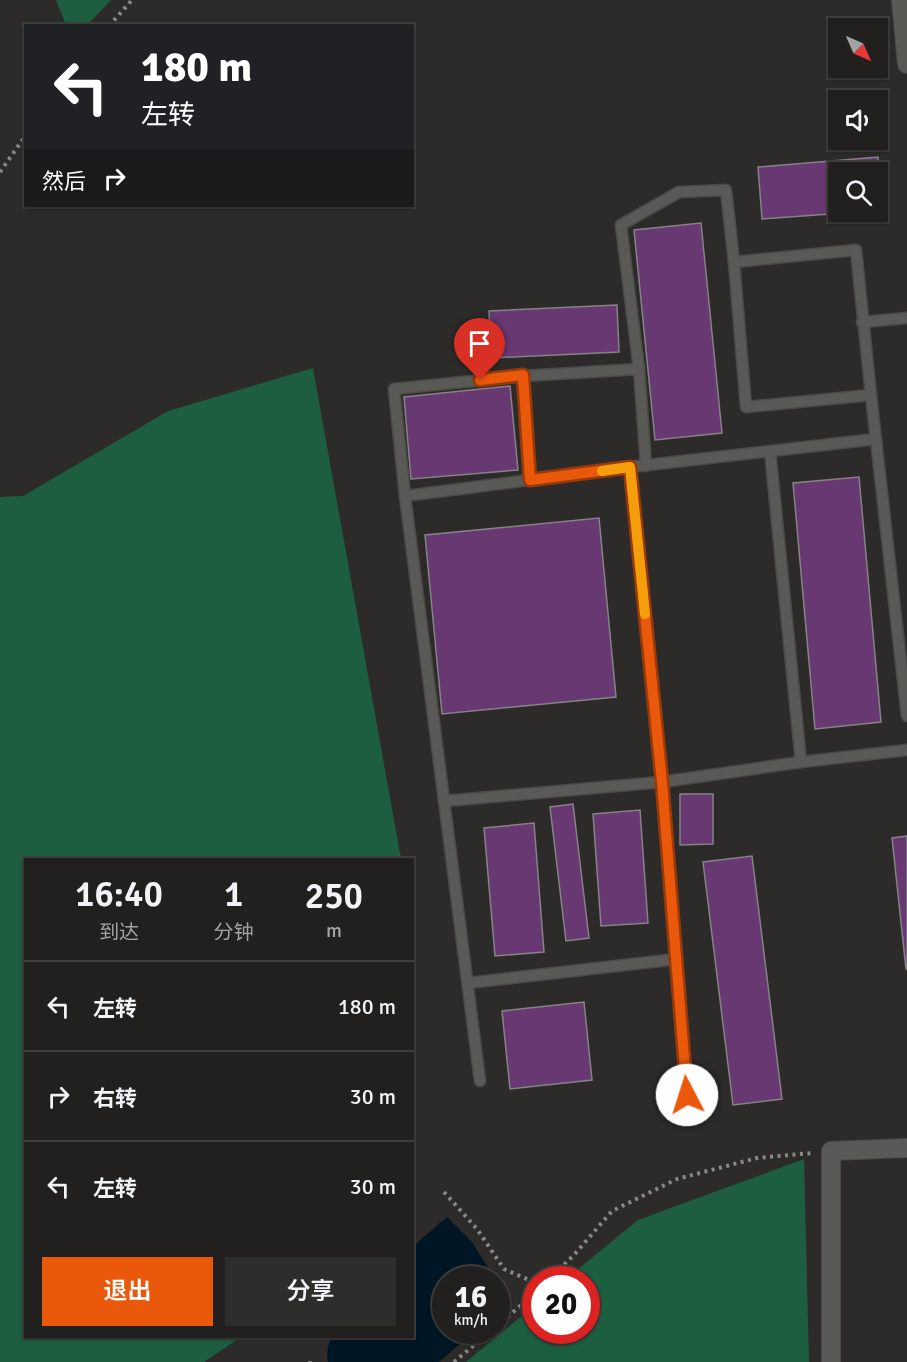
<!DOCTYPE html>
<html lang="zh">
<head>
<meta charset="utf-8">
<style>
  :root { --surface:#21201f; --page:#2d2d2c; --text:#f1f3f6; --muted:#a2a3a4; --line:#3e3e3d; --accent:#ea580c }
  body { margin:0; font-family:Signika,"Noto Sans SC",sans-serif; background:var(--page); color:var(--text); height:100vh; display:flex; flex-direction:column; font-size:22px; white-space:nowrap }
  * { box-sizing:border-box; margin:0 }
  p { font-size:20px; color:var(--muted) }
  .icon { flex:none; width:33px; height:33px; fill:none; stroke:currentColor; stroke-width:2; stroke-linecap:round; stroke-linejoin:round }
  .map { position:relative; flex:1; overflow:hidden }
  .drawer { position:absolute; left:24px; top:858px; width:390px; height:480px; display:flex; flex-direction:column; background:var(--surface); border-radius:0px; box-shadow:0 2px 4px #0004,0 0 0 2px var(--line) }
  .drawer>* { flex:none }
  .top-card { position:absolute; left:24px; top:24px; width:390px; height:183px; border-radius:0px; box-shadow:0 2px 4px #0004,0 0 0 2px var(--line); background:#202124; color:#fff; overflow:hidden }
  .needle { width:39px; rotate:135deg }
  .controls { position:absolute; left:828px; top:18px; display:grid; gap:12px }
  .controls a { display:grid; place-items:center; width:60px; height:60px; border-radius:0px; background:var(--surface); box-shadow:0 2px 4px #0004,0 0 0 2px var(--line); font-size:30px }
  .speed { position:absolute; left:432px; top:1266px; display:flex; gap:12px; font-size:30px; font-weight:700; text-align:center }
  .speed>* { display:grid; place-content:center; width:78px; height:78px; border-radius:50%; background:var(--surface); box-shadow:0 2px 4px #0004,0 0 0 2px var(--line); line-height:1 }
  .speed small { font-size:15px; font-weight:400 }
  .speed .limit { border:9px solid #d22; background:#fff; color:#111 }
  .pin { position:absolute; display:grid; place-items:center; width:51px; height:51px; color:#fff; margin:-62px -26px; border-radius:50% 50% 50% 0; rotate:-45deg; box-shadow:0 0 6px #0007 }
  .pin .icon { rotate:45deg }
  .me { position:absolute; width:66px; margin:-33px; rotate:355deg; stroke-linejoin:round; filter:drop-shadow(0 0 4px #0008) }
  .turn { display:flex; align-items:center; gap:21px; height:126px; padding:0 18px; font-size:27px }
  .turn .icon { width:78px; height:78px; stroke-width:2.5 }
  .turn b { display:block; font-size:42px; line-height:51px }
  .then { display:flex; align-items:center; height:57px; padding:0 18px; background:#0003; gap:12px; font-size:22px }
  .eta { display:flex; justify-content:space-evenly; align-items:center; height:102px; text-align:center }
  .eta b { font-size:36px; font-weight:600; line-height:42px }
  .primary-button { display:flex; gap:12px; margin-top:auto; padding:12px 18px }
  .primary-button a { flex:1; height:69px; border-radius:0px; background:var(--accent); color:#fff; font-size:24px; font-weight:600; line-height:69px; text-align:center }
  .primary-button a+a { background:var(--page); color:var(--text) }
  ul { padding:0; list-style:none }
  li { display:flex; align-items:center; gap:18px; height:90px; padding:0 18px; border-top:2px solid var(--line) }
  li div { flex:1 }
  li b { display:block; font-size:22px }
  li em { font-style:normal }
  .map>svg:first-child { display:block }
</style>
</head>
<body>
<div class="map">
<svg width="907" height="1362" viewBox="0 0 907 1362">
  <rect width="100%" height="100%" fill="#2c2b29"/>
  <!-- green -->
  <g fill="#1d5e40">
    <path d="M56,0H111L86,26L66,25Z"/>
    <path d="M313,368L401,859L26,860V1336L241,1337L204,1362H0V497L23,496L168,411Z"/>
    <path d="M804,1159L809,1362H466L535,1305L536,1330H586V1280L566,1279L638,1220Z"/>
  </g>
  <!-- water -->
  <path fill="#001625" d="M447,1217L472,1242L495,1279L446,1280V1330L472,1331L467,1338L439,1362H328C326,1355 328,1342 333,1337L412,1336L413,1249L419,1241Z"/>
  <!-- building -->
  <g fill="#683872" stroke="#858386" stroke-width="1.5">
    <path d="M878,157L882,209L878,210V172H838V212H857L762,219L758,167Z"/>
    <path d="M701,223L722,433L655,440L634,230Z"/>
    <path d="M617,305L619,352L491,358L489,311Z"/>
    <path d="M510,386L518,470L411,479L404,397Z"/>
    <path d="M859,477L881,722L815,729L793,483Z"/>
    <path d="M599,518L616,697L442,714L425,535Z"/>
    <path d="M680,794H713V844L680,845Z"/>
    <path d="M573,804L589,938L566,941L550,807Z"/>
    <path d="M640,810L648,923L601,926L593,814Z"/>
    <path d="M534,823L544,952L495,956L484,828Z"/>
    <path d="M907,836V968L906,969L892,838Z"/>
    <path d="M752,856L782,1099L733,1105L703,862Z"/>
    <path d="M584,1002L592,1080L510,1089L502,1011Z"/>
  </g>
  <g fill="none" stroke-linecap="round" stroke-linejoin="round">
    <defs>
      <g id="lane">
        <path d="M856,250L871,395L746,407L734,262Z"/>
        <path d="M862,322L907,318"/>
        <path d="M639,369L621,225L679,192L726,190L734,262"/>
        <path d="M871,395L907,716"/>
        <path d="M876,439L630,467L662,782L801,762L907,750"/>
        <path d="M770,451L801,762"/>
        <path d="M530,480L523,376L639,369L646,466"/>
        <path d="M405,496L394,389L523,376"/>
        <path d="M445,801L662,782L687,1095"/>
        <path d="M468,983L677,959"/>
        <path d="M480,1081L405,496L630,467"/>
      </g>
      <g id="street">
        <path d="M901,0L907,64"/>
        <path d="M831,1362V1151L907,1148"/>
      </g>
    </defs>
    <!-- lane casing -->
    <use href="#lane" stroke="#4a4947" stroke-width="13"/>
    <!-- street casing -->
    <use href="#street" stroke="#4a4947" stroke-width="20"/>
    <!-- path -->
    <g stroke="#898886" stroke-width="4" stroke-dasharray="3 4.5" stroke-linecap="butt">
      <path d="M109,26L132,0"/>
      <path d="M0,172L26,135"/>
      <path d="M444,1192L477,1229L504,1269L536,1283"/>
      <path d="M548,1280L574,1255L612,1211L677,1179L757,1158L812,1153"/>
      <path d="M496,1327L536,1292"/>
      <path d="M310,1361V1362"/>
      <path d="M454,1362L492,1330"/>
    </g>
    <!-- lane -->
    <use href="#lane" stroke="#595956" stroke-width="10"/>
    <!-- street -->
    <use href="#street" stroke="#595956" stroke-width="18"/>
  </g>
  <g fill="none" stroke-linecap="round" stroke-linejoin="round">
    <defs>
      <path id="route" d="M480,380L523,375L530,480L630,467L662,782L687,1095"/>
    </defs>
    <!-- route casing -->
    <use href="#route" stroke="#983908" stroke-width="15"/>
    <!-- route -->
    <use href="#route" stroke="#ea580c" stroke-width="10"/>
    <!-- slow -->
    <path stroke="#f59e0b" stroke-width="10" d="M602,471L630,467L645,614"/>
  </g>
</svg>
<div class="controls">
<a><svg class="needle" viewBox="-14 -14 28 28"><path d="M0-13l5 13h-10z" fill="#e53935"/><path d="M0 13l5-13h-10z" fill="#a2a3a4"/></svg></a>
<a><svg class="icon" aria-label="sound" viewBox="0 0 24 24"><path d="M4 9h4l5-4v14l-5-4H4zM17 9q2 3 0 6"/></svg></a>
<a><svg class="icon" aria-label="search" viewBox="0 0 24 24"><circle cx="10" cy="10" r="6"/><path d="M15 15l6 6"/></svg></a>
</div>
<div class="speed"><div>16<small>km/h</small></div><div class="limit">20</div></div>
<div class="pin" style="left:480px;top:380px;background:#d93025"><svg class="icon" aria-label="arrive" viewBox="0 0 24 24"><path d="M6 21V4h12l-3 4 3 4H6"/></svg></div>
<svg class="me" style="left:687px;top:1095px" viewBox="-20 -20 40 40"><circle r="19" fill="#fff"/><path d="M0-13L10 11 0 6-10 11z" fill="#ea580c"/></svg>
<div class="top-card">
<div class="turn"><svg class="icon" aria-label="left" viewBox="0 0 24 24"><path d="M17 20v-9H6M10 6l-5 5 5 5"/></svg><div><b>180 m</b>左转</div></div>
<div class="then">然后<svg class="icon" aria-label="right" viewBox="0 0 24 24"><path d="M7 20v-9h11M14 6l5 5-5 5"/></svg></div>
</div>
<section class="drawer">
<div class="eta">
<div><b>16:40</b><p>到达</p></div>
<div><b>1</b><p>分钟</p></div>
<div><b>250</b><p>m</p></div>
</div>
<ul>
<li><svg class="icon" aria-label="left" viewBox="0 0 24 24"><path d="M17 20v-9H6M10 6l-5 5 5 5"/></svg><div><b>左转</b></div><em>180 m</em></li>
<li><svg class="icon" aria-label="right" viewBox="0 0 24 24"><path d="M7 20v-9h11M14 6l5 5-5 5"/></svg><div><b>右转</b></div><em>30 m</em></li>
<li><svg class="icon" aria-label="left" viewBox="0 0 24 24"><path d="M17 20v-9H6M10 6l-5 5 5 5"/></svg><div><b>左转</b></div><em>30 m</em></li>
</ul>
<div class="primary-button"><a>退出</a><a>分享</a></div>
</section>
</div>
</body>
</html>
